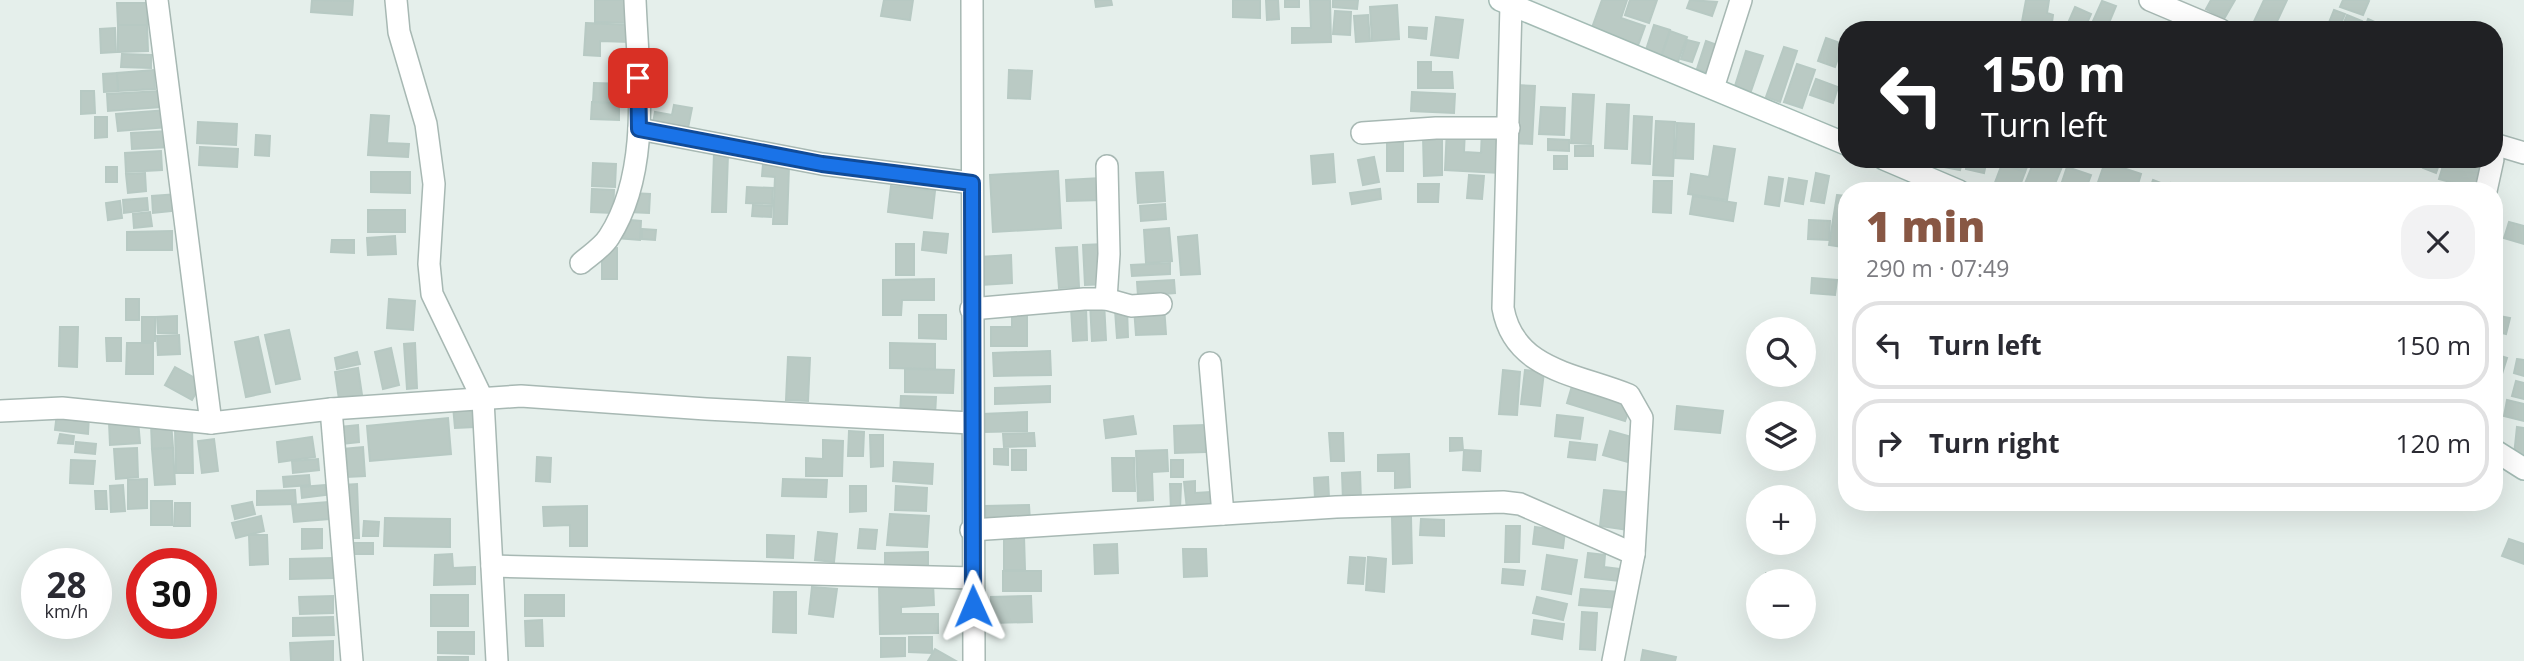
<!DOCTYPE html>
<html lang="en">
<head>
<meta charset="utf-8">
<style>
  :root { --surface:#fff; --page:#f2f2f3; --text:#2b2b33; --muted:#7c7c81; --line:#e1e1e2; --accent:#885744 }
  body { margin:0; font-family:"Open Sans",sans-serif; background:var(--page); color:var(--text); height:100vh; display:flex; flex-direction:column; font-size:26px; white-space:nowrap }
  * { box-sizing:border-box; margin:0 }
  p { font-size:23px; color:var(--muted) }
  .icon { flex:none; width:38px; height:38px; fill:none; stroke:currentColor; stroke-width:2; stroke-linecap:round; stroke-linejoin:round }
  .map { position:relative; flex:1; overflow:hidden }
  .sheet { position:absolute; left:1838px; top:182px; width:665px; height:329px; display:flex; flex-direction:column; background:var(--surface); border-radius:28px; box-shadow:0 7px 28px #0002 }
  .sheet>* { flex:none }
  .top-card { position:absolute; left:1838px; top:21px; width:665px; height:147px; border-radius:28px; box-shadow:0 7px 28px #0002; background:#202124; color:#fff; overflow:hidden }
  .tools { position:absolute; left:1746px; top:317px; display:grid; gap:14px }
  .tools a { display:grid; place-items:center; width:70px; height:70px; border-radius:50%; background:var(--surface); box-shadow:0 7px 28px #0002; font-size:35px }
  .speed { position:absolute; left:21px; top:548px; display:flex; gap:14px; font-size:35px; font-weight:700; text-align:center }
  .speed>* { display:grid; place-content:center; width:91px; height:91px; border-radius:50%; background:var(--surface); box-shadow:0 7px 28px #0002; line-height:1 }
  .speed small { font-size:18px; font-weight:400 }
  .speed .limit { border:10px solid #d22; background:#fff; color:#111 }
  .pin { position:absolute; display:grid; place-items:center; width:60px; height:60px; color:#fff; margin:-30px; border-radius:14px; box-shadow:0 4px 10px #0006 }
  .me { position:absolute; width:77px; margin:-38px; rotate:359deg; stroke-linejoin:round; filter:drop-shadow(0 0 5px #0008) }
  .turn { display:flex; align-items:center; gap:24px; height:147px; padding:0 28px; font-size:32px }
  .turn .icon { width:91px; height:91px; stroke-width:2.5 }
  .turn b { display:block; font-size:49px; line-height:60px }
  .round { display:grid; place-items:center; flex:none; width:74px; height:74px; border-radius:28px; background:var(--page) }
  .headline { display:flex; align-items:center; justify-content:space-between; height:119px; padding:0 28px }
  h1 { font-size:42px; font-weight:800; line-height:52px; color:var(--accent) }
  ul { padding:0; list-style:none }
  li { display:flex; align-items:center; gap:21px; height:88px; margin:0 14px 10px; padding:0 14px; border:4px solid var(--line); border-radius:28px }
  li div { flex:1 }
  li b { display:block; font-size:26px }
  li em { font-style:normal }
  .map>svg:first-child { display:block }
</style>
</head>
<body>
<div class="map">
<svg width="2524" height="661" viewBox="0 0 2524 661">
  <rect width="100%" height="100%" fill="#e5efeb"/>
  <!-- building -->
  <g fill="#bacac4" stroke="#b7c9c3" stroke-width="2">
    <path d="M312,0L353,1L352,15L311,12Z"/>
    <path d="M595,0H632L631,23L595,22Z"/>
    <path d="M884,0H913L910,20L881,16Z"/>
    <path d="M1095,0H1111L1112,5L1096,7Z"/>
    <path d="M1233,0H1260V18L1233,17Z"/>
    <path d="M1266,0H1278L1279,19L1267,20Z"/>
    <rect x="1285" y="0" width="14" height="7"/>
    <path d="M1310,0H1330L1331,42L1292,43V28H1311Z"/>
    <path d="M1333,0H1358L1357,9L1333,7Z"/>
    <path d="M1602,0H1627L1621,18L1645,26L1636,51L1589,36Z"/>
    <path d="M1630,0H1657L1649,23L1625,15Z"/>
    <path d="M1690,0L1717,2L1712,16L1687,8Z"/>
    <path d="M2026,0H2049L2047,13L2053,15L2051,30L2021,27Z"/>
    <path d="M2211,0H2235L2224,19L2206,9Z"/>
    <path d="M2264,0H2287L2273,30H2250Z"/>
    <path d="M2343,0H2367L2369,1L2363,15L2340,7Z"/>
    <path d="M2102,1L2116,6L2106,30H2089Z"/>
    <path d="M117,3H147V25H118Z"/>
    <path d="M1397,5L1399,39L1372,41L1370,7Z"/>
    <path d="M2075,7L2091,14L2084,30H2065Z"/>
    <path d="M2334,10L2345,14L2338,30H2326Z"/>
    <path d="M1335,11L1351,12L1350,35L1333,34Z"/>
    <path d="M1368,15L1370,41L1356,42L1354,16Z"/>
    <path d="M2347,15L2362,21L2359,30H2341Z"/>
    <path d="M1436,17L1463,20L1458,58L1431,55Z"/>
    <path d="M2368,19L2377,23L2374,30H2364Z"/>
    <path d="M586,23L631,25L630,42L600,41V56L584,55Z"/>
    <path d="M118,25H147L148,51L118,52Z"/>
    <path d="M1654,25L1670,30L1660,61L1644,56Z"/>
    <path d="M1409,27L1427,28L1426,39L1409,37Z"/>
    <path d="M115,28L116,52L101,53L100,29Z"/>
    <path d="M1670,31L1687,37L1676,67L1660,61Z"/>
    <path d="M1826,38L1843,44L1835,67L1818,61Z"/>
    <path d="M1687,40L1699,43L1692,62L1681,59Z"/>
    <path d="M1706,41L1720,46L1711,74L1697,69Z"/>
    <path d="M1784,47L1797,51L1780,102L1766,97Z"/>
    <path d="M1746,51L1763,56L1750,94L1734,89Z"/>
    <path d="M122,54L151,55V68L121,67Z"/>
    <path d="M1418,62H1431V72H1452L1453,88H1418Z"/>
    <path d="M1797,64L1815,70L1802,108L1784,102Z"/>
    <path d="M154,70L155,89L118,91L117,73Z"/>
    <path d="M1009,70L1032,71L1030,99L1008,98Z"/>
    <path d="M117,73L118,91L104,92L103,74Z"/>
    <path d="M1816,79L1838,87L1833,103L1810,95Z"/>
    <path d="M594,83L625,84L624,104L593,102Z"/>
    <path d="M1516,85L1535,86L1532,144L1514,143Z"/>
    <path d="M81,91H94L95,113L81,114Z"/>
    <path d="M160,91L161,107L108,111L107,94Z"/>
    <path d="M1412,92L1455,94L1454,113L1411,111Z"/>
    <path d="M1573,94L1594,95L1591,144L1571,143Z"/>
    <path d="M592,102L619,104V120L591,119Z"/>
    <path d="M1607,104L1629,105L1627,149L1605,148Z"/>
    <path d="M674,105L692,108L687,133L652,128L655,112L672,115Z"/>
    <path d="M1541,107L1565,108L1564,135L1539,134Z"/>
    <path d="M167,110L168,127L118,131L116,114Z"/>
    <path d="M371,115L389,116L387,143L409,144L408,157L368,155Z"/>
    <path d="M1634,116L1652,117L1650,164L1632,163Z"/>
    <path d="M95,117H107V137L95,138Z"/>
    <path d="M1656,121L1675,122L1673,176L1653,175Z"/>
    <path d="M198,122L237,124L236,145L197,143Z"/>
    <path d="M1677,123L1694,124L1693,159L1675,158Z"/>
    <path d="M1447,128L1465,129L1464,152L1481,153L1482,130L1502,131L1500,173L1445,170Z"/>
    <path d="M169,131L170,147L132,149L131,133Z"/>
    <path d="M256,135L270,136L269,156L255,155Z"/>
    <path d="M1423,136H1442V175L1424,176Z"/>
    <path d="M1548,139L1569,140V151L1548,150Z"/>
    <rect x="1387" y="142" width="16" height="29"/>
    <rect x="1575" y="146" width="18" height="10"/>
    <path d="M1714,146L1735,149L1727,200L1688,194L1691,174L1709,177Z"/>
    <path d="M200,147L238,149L237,167L199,165Z"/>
    <path d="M161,151L162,170L126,172L125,153Z"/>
    <path d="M714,153L728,154L726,212H712Z"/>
    <path d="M1333,154L1335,182L1313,184L1311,156Z"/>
    <rect x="1554" y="156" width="13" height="13"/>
    <path d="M1374,157L1379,182L1363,185L1358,160Z"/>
    <path d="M1946,159H1963L1960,170L1944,167Z"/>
    <path d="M1968,159H1987L1984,173L1966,169Z"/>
    <path d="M2004,159H2030L2025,172L2002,164Z"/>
    <path d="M2035,159L2061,169L2052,191H2022Z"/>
    <path d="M2037,159H2065L2061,169Z"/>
    <path d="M2405,159H2424L2421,165Z"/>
    <path d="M2426,159H2441L2436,173L2423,168Z"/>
    <path d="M2445,159H2485L2477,189L2439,179Z"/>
    <path d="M2105,162L2141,174L2136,191L2096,188Z"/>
    <path d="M593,163L616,164L615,187L592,186Z"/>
    <path d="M763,164L789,166L787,224H773L775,177L762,176Z"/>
    <path d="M2002,164L2025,172L2018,191L1993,188Z"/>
    <rect x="106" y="167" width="11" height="15"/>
    <path d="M2067,167L2091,175L2085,191L2061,185Z"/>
    <path d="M1058,171L1061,228L993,232L990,175Z"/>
    <path d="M371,172H410V193L371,192Z"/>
    <path d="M1163,172L1165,201L1138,203L1136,173Z"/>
    <path d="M145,173L146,191L128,193L126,174Z"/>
    <path d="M1816,173L1829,176L1824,203L1811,201Z"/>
    <path d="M1469,175L1484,176L1482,199L1467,198Z"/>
    <path d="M1769,177L1783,179L1779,206L1765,204Z"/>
    <path d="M1101,178L1102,200L1067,201L1066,180Z"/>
    <path d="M1789,178L1807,181L1803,204L1785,201Z"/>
    <path d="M2153,180L2166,185L2164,191H2149Z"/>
    <path d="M1654,181H1672L1671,213L1653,212Z"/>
    <path d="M2171,183L2191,191H2168Z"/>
    <path d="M1418,184H1439L1438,202H1418Z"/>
    <path d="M2061,185L2077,191H2059Z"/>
    <path d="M891,186L935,191L932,218L888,212Z"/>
    <path d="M747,187L773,188L772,204L746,203Z"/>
    <path d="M592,189L614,190L613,213L591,212Z"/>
    <path d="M1380,189L1381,199L1352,204L1350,193Z"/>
    <path d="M631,193L650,194L649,213L629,212Z"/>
    <path d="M178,194L180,210L153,213L152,196Z"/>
    <path d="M1837,195L1846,196L1843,247L1829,245Z"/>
    <path d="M1693,196L1736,203L1733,221L1690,214Z"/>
    <path d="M147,198L148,210L124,213L123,200Z"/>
    <path d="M120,201L122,218L108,220L106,203Z"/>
    <path d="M1165,204L1166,219L1141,221L1140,206Z"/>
    <path d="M753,205L772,206L771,217L752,216Z"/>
    <rect x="368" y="210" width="37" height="22"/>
    <path d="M150,212L152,226L134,228L133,214Z"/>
    <path d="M617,219L641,221L640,240L616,238Z"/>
    <path d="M1809,220L1830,221L1829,240L1808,239Z"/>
    <path d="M2509,222L2524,226V244L2504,238Z"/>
    <path d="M1169,228L1172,261L1146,263L1144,230Z"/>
    <path d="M642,229L656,230L655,240L642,239Z"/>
    <path d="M172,231V250H127V232Z"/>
    <path d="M924,232L948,234L946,253L922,250Z"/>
    <path d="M1197,235L1200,274L1181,275L1178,237Z"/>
    <path d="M395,236L396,254L368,255L367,238Z"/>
    <path d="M332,240H354V253L331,252Z"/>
    <rect x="896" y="244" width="18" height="31"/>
    <path d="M1105,244L1107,284L1085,285L1083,245Z"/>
    <path d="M1077,247L1079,287L1059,288L1056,248Z"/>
    <path d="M617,248V279H602V249Z"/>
    <path d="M1011,255L1012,283L981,285L980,257Z"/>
    <path d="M1170,263V274L1132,276L1131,265Z"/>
    <path d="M1812,278L1837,280L1835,295L1811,293Z"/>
    <path d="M934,279V300H902L901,315H883V280Z"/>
    <path d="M1174,280L1175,293L1138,296L1137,282Z"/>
    <rect x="126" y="299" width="13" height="21"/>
    <path d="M389,299L415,301L413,330L387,328Z"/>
    <path d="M1104,302L1106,340L1092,341L1090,303Z"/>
    <path d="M1164,306L1166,334L1136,335L1134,308Z"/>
    <path d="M1086,307L1087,340L1073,341L1071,308Z"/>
    <path d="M1127,309L1128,337L1117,338L1115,310Z"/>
    <path d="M1012,310H1027V346H991V327H1012Z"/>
    <path d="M919,315H946V339L919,338Z"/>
    <path d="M2494,315L2510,318L2506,334L2494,331Z"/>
    <path d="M177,316V333H158L157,317Z"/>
    <rect x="142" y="317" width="13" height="24"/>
    <path d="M60,327H78L77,367L59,366Z"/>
    <path d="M289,330L300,379L276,384L265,335Z"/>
    <path d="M179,335L180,354L158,355L157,336Z"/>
    <path d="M258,337L270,392L246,397L235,342Z"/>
    <path d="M106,338H121V361H107Z"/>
    <path d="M127,343H153V374H126Z"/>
    <path d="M415,343L417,388L407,389L404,344Z"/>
    <path d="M890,343L935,344V369L890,368Z"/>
    <path d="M391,348L399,385L383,389L375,352Z"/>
    <path d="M1050,351L1051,375L994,376L993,353Z"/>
    <path d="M357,352L360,364L337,369L335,358Z"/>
    <path d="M2494,354L2507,358L2502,374L2494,371Z"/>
    <path d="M788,357L810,358L808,401L786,400Z"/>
    <path d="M2517,359L2524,360V376L2514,373Z"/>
    <path d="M175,367L202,382L192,400L165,385Z"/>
    <path d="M358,368L362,395L339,399L335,372Z"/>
    <path d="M905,369L954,370L953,393L905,392Z"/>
    <path d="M1503,370L1520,372L1517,415L1499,414Z"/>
    <path d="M1525,370L1544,372L1540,406L1521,404Z"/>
    <path d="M2516,381L2524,383V399L2512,396Z"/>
    <path d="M1050,386V402L995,404V388Z"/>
    <path d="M1572,386L1631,404L1625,421L1567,403Z"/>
    <path d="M901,396L936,397L935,416H900Z"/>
    <path d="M2507,400L2524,404V421L2504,416Z"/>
    <path d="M473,404L475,427L455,428L453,406Z"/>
    <path d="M1677,406L1723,411L1720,433L1675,429Z"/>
    <path d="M1027,412V431L983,432L982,414Z"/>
    <path d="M57,413L89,416L88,434L55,430Z"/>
    <path d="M1557,415L1583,418L1580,439L1555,436Z"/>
    <path d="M1133,416L1136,434L1106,438L1104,420Z"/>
    <path d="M448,418L451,454L370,461L367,426Z"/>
    <path d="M138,420L140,443L110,445L109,422Z"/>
    <path d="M171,422L173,448L152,449L151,424Z"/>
    <path d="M358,425L359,442L342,444L340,427Z"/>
    <path d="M1205,425V452L1175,453L1174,426Z"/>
    <path d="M2517,427L2524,428V456L2514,455Z"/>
    <path d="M175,428H192L193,473H176Z"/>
    <path d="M849,431L864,432L863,456H848Z"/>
    <path d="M1610,431L1635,438L1628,462L1603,455Z"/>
    <path d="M1034,433L1035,446L1004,447L1003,434Z"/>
    <path d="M1329,433H1343L1344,461H1331Z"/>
    <path d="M60,434L74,436L73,444L58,443Z"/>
    <path d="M870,435H883V466L871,467Z"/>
    <path d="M312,437L315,457L279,462L277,442Z"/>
    <path d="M1450,438H1462L1463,450L1450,451Z"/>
    <path d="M214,439L218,471L202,473L198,441Z"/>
    <path d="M823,440L843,441L842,476H806V458L823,459Z"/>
    <path d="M76,442L96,444L95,454L75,452Z"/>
    <path d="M1570,442L1597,445L1595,460L1568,457Z"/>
    <path d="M363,447L365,476L346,477L343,449Z"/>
    <path d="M137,448L138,477L116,479L114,449Z"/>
    <path d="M173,448L175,484L155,485L152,449Z"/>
    <path d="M994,449H1008V465L994,464Z"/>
    <rect x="1012" y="450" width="14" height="20"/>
    <path d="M1167,450L1168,471L1152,472L1153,500L1138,501L1136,451Z"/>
    <path d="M1464,450L1481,451L1480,471L1463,470Z"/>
    <path d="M1409,454L1410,487L1395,488V471H1378V455Z"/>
    <path d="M537,457L551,458L550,482L536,481Z"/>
    <path d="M1112,458H1134L1135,491H1113Z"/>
    <path d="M318,459L319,470L293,473L292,461Z"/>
    <path d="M71,460L95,461L93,484L70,483Z"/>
    <rect x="1171" y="460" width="12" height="17"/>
    <path d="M894,462L933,464L932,484L893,481Z"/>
    <path d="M1360,472L1361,501H1343L1342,473Z"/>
    <path d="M309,475L310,485L284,487L283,477Z"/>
    <path d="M1328,477L1329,498L1315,499L1314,478Z"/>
    <path d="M147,479V508L128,509V480Z"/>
    <path d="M783,479L827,480L826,497L782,496Z"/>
    <path d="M1195,481V493L1210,492L1212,507L1187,509L1184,482Z"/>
    <path d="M357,484L359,538H345L343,485Z"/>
    <path d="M1170,484H1181L1180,510H1171Z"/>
    <path d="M123,485L125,511L111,512L110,486Z"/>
    <path d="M325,485L326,495L302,498L301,487Z"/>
    <path d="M850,486H866V511L850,512Z"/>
    <path d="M896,486L927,488L926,511L895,510Z"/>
    <path d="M295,490L296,504L257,505V491Z"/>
    <path d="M1604,490L1633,493L1629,530L1600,526Z"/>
    <path d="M95,491H106L107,509H96Z"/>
    <rect x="151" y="501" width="21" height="24"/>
    <path d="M252,502L255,514L235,519L232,506Z"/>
    <path d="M328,502L329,519L294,522L292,505Z"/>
    <path d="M175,503H190V526H174Z"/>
    <path d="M1029,505L1030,522L986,523L985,506Z"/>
    <path d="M587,506V546H570V525L544,526L543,507Z"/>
    <path d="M890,514L929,516L927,547L887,545Z"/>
    <path d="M261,516L264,531L236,538L232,523Z"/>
    <path d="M1392,517H1411L1412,563L1393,564Z"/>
    <path d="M385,518L450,519V547L384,546Z"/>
    <path d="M1421,519L1444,520V536L1420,535Z"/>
    <path d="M364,521L379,522L378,536H363Z"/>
    <path d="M1506,526H1520L1519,562H1505Z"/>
    <path d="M1535,527L1565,531L1563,548L1533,544Z"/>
    <path d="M302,529H322V548L302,549Z"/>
    <path d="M860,529L877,530L875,549L858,548Z"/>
    <path d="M818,532L837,534L834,562L815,560Z"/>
    <path d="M249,535H267L268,564L250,565Z"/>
    <path d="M767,535L794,536L793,558L767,557Z"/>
    <path d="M1024,536L1025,570H1004V537Z"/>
    <path d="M2509,539L2524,544V564L2502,556Z"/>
    <rect x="353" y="543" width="20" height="11"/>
    <path d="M1117,544L1118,573L1095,574L1094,545Z"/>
    <path d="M1183,549H1206L1207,576L1184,577Z"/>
    <path d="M928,552V570L885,572V553Z"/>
    <path d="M1588,553L1605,555L1604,567L1621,569L1619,581L1585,577Z"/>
    <path d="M452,554L453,568L475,567V584L434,585L435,555Z"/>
    <path d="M1547,555L1577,560L1571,594L1542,589Z"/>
    <path d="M1350,557L1365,558L1363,584L1348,583Z"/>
    <path d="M1368,557L1386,559L1384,592L1366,590Z"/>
    <path d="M333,558L334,578L290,579V559Z"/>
    <path d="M1503,569L1525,571L1523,585L1502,583Z"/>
    <rect x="1003" y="571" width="38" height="20"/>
    <path d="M1766,573L1783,575L1782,581H1765Z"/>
    <path d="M933,583L934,605L901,607V614H938V633L880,634L879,586Z"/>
    <path d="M812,587L837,589L833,617L809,614Z"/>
    <path d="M1581,589L1619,592L1618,608L1579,605Z"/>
    <path d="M774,592H796V633L773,632Z"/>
    <rect x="431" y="595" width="37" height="31"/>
    <rect x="525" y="595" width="39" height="21"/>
    <path d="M333,596V613L300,614L299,597Z"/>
    <path d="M1031,596L1032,622L991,623V597Z"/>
    <path d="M1537,597L1567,604L1563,620L1533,613Z"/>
    <path d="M1582,612L1597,613L1595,650L1580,649Z"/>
    <path d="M333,617L334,635L293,636V618Z"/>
    <path d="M542,620L543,646H526L525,621Z"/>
    <path d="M1534,620L1564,624L1562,639L1532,634Z"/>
    <path d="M162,623H175L176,629L163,631Z"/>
    <path d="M176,623H193V625L176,628Z"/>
    <path d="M438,632H474V654L438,653Z"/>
    <path d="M909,637H932V653L909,652Z"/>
    <path d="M881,638H905V656L881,657Z"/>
    <path d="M333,641V661H291L290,643Z"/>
    <path d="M935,649L956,661H928Z"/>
    <path d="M1643,650L1676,657L1675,661H1641Z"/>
    <rect x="438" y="657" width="30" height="4"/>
  </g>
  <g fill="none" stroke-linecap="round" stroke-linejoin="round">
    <defs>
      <g id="street">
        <path d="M157,0L211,423"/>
        <path d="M396,0L399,32L426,124L434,184L429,264L432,294L483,400L497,661"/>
        <path d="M972,0L974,661"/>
        <path d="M2150,0L2221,30"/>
        <path d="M1511,5L1503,308C1514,371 1578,374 1629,395L1642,418L1634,554"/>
        <path d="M1713,88L1741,0"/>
        <path d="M639,129L822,164L972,183"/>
        <path d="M1362,133L1436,128H1509"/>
        <path d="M2494,144L2524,153"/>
        <path d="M2486,191L2493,159"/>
        <path d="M581,263C590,255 602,248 609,237C652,170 638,76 635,0"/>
        <path d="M1106,299L1109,254L1107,166"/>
        <path d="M971,309L1084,299H1106L1131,306L1161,304"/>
        <path d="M1210,363L1223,514"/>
        <path d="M331,409L352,661"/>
        <path d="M0,411L62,408L211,423L331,409L521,396L706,409L971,423"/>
        <path d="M971,530L1336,507L1503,502L1520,504L1634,554L1613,661"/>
        <path d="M492,566L973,578"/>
      </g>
      <g id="secondary">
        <path d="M1500,0L1846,144"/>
        <path d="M1884,159L1959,191"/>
        <path d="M2494,450L2524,469"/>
      </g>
    </defs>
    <!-- street casing -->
    <use href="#street" stroke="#a7b8b3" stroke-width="24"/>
    <!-- secondary casing -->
    <use href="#secondary" stroke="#a3bbb4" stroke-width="24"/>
    <!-- street -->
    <use href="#street" stroke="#fff" stroke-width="21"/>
    <!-- secondary -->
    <use href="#secondary" stroke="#fff" stroke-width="21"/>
  </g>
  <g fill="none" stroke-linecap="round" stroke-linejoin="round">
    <defs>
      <path id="route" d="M638,78L639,129L822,164L972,183L973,606"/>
    </defs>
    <!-- route casing -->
    <use href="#route" stroke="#114b97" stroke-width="18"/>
    <!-- route -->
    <use href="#route" stroke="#1a73e8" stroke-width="12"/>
  </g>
</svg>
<div class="tools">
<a><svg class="icon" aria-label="search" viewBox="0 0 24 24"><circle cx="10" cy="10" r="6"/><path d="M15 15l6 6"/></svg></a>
<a><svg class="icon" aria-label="layers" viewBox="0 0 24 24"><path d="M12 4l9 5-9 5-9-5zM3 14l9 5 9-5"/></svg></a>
<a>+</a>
<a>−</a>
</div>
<div class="speed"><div>28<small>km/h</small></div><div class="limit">30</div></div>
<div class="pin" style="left:638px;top:78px;background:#d93025"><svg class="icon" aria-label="arrive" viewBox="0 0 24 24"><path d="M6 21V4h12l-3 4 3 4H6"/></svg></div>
<svg class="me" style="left:973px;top:606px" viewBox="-20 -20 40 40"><path d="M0-17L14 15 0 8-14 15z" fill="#1a73e8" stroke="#fff" stroke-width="4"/></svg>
<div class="top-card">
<div class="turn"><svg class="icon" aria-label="left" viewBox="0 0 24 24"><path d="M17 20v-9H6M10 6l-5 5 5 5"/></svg><div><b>150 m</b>Turn left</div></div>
</div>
<section class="sheet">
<div class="headline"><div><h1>1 min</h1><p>290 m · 07:49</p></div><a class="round"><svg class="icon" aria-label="close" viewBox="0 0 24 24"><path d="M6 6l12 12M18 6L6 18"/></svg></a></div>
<ul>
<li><svg class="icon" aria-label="left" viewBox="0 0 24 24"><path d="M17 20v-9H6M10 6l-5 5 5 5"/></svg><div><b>Turn left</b></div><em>150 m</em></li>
<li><svg class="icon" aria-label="right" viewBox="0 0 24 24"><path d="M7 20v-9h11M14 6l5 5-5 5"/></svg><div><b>Turn right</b></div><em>120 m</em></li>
</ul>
</section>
</div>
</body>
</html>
